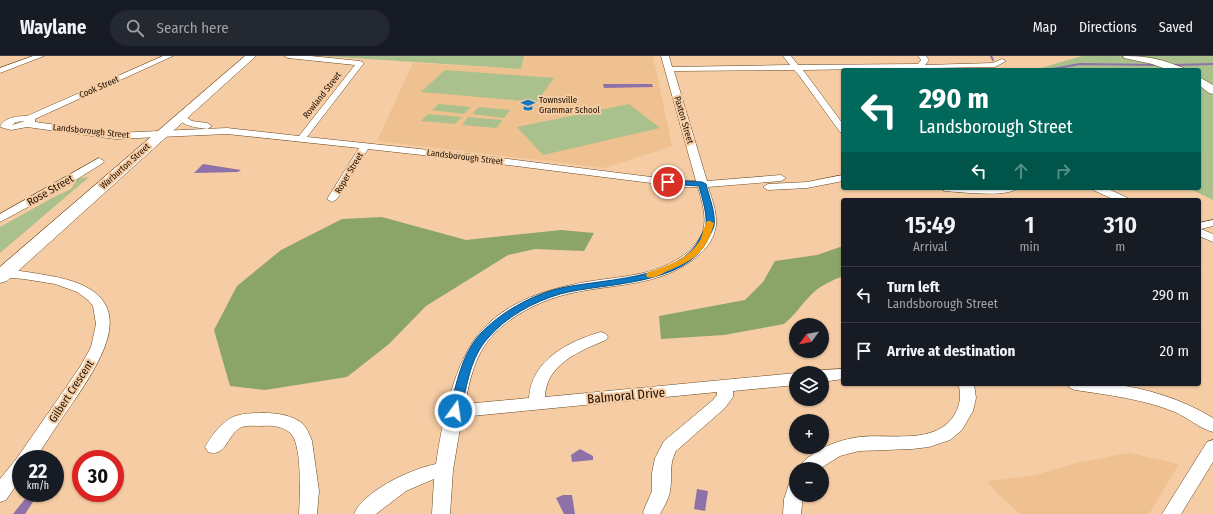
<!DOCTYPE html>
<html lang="en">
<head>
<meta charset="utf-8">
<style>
  :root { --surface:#171b24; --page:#242831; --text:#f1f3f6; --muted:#9ea1a6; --line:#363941 }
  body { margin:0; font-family:"Fira Sans Condensed",sans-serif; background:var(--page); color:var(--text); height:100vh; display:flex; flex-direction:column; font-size:15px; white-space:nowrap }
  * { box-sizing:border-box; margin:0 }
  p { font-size:13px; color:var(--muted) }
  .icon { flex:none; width:22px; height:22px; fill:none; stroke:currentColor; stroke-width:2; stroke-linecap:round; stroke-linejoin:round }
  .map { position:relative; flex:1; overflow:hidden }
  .panel { position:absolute; left:841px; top:142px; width:360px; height:188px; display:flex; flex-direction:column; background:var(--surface); border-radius:4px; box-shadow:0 1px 3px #0004 }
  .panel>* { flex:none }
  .guide { position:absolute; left:841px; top:12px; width:360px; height:122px; border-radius:4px; box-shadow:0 1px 3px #0004; background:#00695c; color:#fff; overflow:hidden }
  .needle { width:26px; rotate:238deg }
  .buttons { position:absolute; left:789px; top:262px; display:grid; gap:8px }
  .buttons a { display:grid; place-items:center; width:40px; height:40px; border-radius:50%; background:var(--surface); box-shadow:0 1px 3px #0004; font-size:20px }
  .speed { position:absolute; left:12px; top:394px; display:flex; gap:8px; font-size:20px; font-weight:700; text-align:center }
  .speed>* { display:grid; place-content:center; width:52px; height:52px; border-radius:50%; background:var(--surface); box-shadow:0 1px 3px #0004; line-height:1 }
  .speed small { font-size:10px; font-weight:400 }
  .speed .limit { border:6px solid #d22; background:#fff; color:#111 }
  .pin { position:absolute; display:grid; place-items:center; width:34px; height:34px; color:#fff; margin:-17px; border:2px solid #fff; border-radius:50%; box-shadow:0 1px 4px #0007 }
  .me { position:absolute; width:44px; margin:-22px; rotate:14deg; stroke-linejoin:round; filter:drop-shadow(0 0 3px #0008) }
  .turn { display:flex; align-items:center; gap:14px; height:84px; padding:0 12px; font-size:18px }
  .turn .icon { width:52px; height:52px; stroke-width:2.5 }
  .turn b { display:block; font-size:28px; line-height:34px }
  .lanes { display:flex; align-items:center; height:38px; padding:0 12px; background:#0003; justify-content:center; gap:20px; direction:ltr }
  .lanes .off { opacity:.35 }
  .eta { display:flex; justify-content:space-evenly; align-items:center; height:68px; text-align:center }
  .eta b { font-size:24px; font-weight:600; line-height:28px }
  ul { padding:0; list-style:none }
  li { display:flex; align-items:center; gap:12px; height:56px; padding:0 12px; border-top:1px solid var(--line) }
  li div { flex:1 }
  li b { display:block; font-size:15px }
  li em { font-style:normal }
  header { display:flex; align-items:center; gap:24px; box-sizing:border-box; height:56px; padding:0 20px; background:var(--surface); border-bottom:1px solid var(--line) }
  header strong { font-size:19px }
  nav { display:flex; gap:22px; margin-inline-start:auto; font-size:14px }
  .search { width:280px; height:36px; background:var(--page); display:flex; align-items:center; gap:10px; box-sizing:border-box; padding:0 14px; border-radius:22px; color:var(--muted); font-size:15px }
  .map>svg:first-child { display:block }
</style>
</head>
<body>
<header>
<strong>Waylane</strong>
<div class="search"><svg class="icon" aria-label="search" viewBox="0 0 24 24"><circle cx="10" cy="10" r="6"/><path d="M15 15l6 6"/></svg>Search here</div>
<nav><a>Map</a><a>Directions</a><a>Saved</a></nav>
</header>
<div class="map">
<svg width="1213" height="458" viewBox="0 0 1213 458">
  <rect width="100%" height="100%" fill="#f5cca3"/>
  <!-- built -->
  <g fill="#efc191">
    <path d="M524,0H653L672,90L605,112L377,85L413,7L521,13Z"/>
    <path d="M1129,397L1179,408L1149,458H1020L995,435L987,425L1035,419L1076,407Z"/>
  </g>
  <!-- green -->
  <g fill="#aac08d">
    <path d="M323,0H524L521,13Z"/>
    <path d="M1082,0H1213V144L1188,132H1199V14H1034Z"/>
    <path d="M445,14L554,22L537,46L421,36Z"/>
    <path d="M439,48L471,51L464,58L432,54Z"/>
    <path d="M629,48L660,72L543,99L517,71Z"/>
    <path d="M479,51L510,54L504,62L472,58Z"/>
    <path d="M428,58L462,61L455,68L421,65Z"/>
    <path d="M468,61L501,64L502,65L496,72L462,69Z"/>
    <path d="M89,121L0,197V171L54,141L71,133L77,123Z"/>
  </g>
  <!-- forest -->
  <g fill="#8ba469">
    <path d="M382,161L466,184L561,174L594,177L584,195L535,193L508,199L426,250L389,288L347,321L265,334L230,330L214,274L237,230L281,194L342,163Z"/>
    <path d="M843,190V220C831,225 819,230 810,240C801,249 794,260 784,268L724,279L661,283L659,260L745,244L763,226L775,205L817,199Z"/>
  </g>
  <!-- water -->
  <g fill="#8d71a8">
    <path d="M603,28H652L653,31L604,32Z"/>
    <path d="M203,108L241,114L238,116L194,117Z"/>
    <path d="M580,393L593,400V404L572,406L571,399Z"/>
    <path d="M697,433L708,435L705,455L694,453Z"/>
    <path d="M563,439H572L575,458H564L556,442Z"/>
    <path d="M25,443H35L25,458H13Z"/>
  </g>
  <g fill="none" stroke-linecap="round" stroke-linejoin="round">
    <!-- stream -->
    <g stroke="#8d71a8" stroke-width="2">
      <path d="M991,0L993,4"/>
      <path d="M1172,9L1213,8"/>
      <path d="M1047,14L1080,8L1160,9"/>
    </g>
    <defs>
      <g id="minor">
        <path d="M33,0H44L0,17V12Z"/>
        <path d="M163,0H173L35,63V66L115,77L227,72L299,80L355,9L288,2L284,0H311L360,5L364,7L307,81L476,99L683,125H696L661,0H669L672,11L790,9L783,0H791L798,9L918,8L921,4L918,0H926L929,4L925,9L993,7L1002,3L1006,5L995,11L803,14L843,68V77L840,76L798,18L794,14L674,15L707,125L781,119L786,122L781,125L708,131C712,143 717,156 716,169C715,180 708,191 700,198C660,234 609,226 560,240C536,247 511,260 493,279C475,298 470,323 465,348L529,342C531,304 569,285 601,276L606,278L608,281L606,284C580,295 546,308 545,341L796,317V329L733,335V341L725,352L676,395C668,411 673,419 670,435C669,442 664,451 660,458H644L643,456L652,435V417L655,402L664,385L713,344L717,339V336L462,361L453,414L450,458H432L434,423L406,435L376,458H354C365,434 411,413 436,408C442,367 454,303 483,273C506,248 539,236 571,229C612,219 655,224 689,195C696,188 703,180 704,170C706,157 701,143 698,131H683L476,105L368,93L337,143L332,146L327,143L359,92L227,78L115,83L27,71L11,74L0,71C4,61 18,60 27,60ZM25,65L12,69L16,66Z"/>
        <path d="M181,58L192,65L207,67L212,70L207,73C195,71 184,71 177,61Z"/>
        <path d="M99,102L104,105L103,107L58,135L0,166V158Z"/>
        <path d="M843,119V125L807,132L768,134L763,131L768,128L807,126Z"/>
        <path d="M940,132H1017C1009,142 959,136 945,135Z"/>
        <path d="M1092,132H1106L1128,142L1129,144H1115L1093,134Z"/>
        <path d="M1213,164V170L1201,173L1213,178V186L1199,180V167Z"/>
        <path d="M0,213C17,214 34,217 51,220C141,236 110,292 74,345C60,364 48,384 35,403H21V422L6,444L0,446V423L17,402L80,311L91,291L96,268L93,250L88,244L77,236L55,228L24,223L0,221Z"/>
        <path d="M843,313V323L822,326V317H816L822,314Z"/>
        <path d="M958,328H974L976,342L973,355L962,374L950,384L929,391L912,393L859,395L840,400L819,413H798C802,405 809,401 816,396C829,388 844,383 859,381C890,377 936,390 955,358C960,349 962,338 958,328Z"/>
        <path d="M1067,328C1081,328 1097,327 1111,328C1146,332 1182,343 1213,362V376C1199,372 1188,362 1175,356C1143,343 1108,339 1075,334L1070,332Z"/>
        <path d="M264,357C276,357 293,359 303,368C307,372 310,380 312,385L319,435L317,458H299C300,441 302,392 292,379C285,370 271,369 261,370C255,370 247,369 242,371C227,377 227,402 208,396L205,391C212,379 224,362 239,359C247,357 256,357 264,357Z"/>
        <path d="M1213,384V406L1181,458H1162L1207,386Z"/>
        <path d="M796,422V439H803L801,458H783L784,443L790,425Z"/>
      </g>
      <g id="secondary">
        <path d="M245,0H256L7,225L0,227V211Z"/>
        <path d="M1123,0C1149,0 1160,3 1184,12L1186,14H1169L1152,8L1124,2Z"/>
        <path d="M1199,21L1213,29V38L1209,37L1199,29Z"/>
      </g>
    </defs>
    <!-- minor casing -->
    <use href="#minor" stroke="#6a4821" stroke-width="1"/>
    <!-- secondary casing -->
    <use href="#secondary" stroke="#6a4821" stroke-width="1"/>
    <!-- minor -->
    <use href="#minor" fill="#fff" fill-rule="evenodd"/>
    <!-- secondary -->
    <use href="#secondary" fill="#fff" fill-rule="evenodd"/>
  </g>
  <!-- route -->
  <path fill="#0d79c4" stroke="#084f7f" d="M666,124L702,126L706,128C709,141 716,157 714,170C713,173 711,177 709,181C688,231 604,226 560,238C533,246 506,261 488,282C470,302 467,329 461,355L459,358L455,359L451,358L449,355C457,327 461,299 481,277C500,257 527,242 553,234C595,222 681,227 701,180C703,176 705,173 706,169C707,156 702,142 699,130L668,128H666Z"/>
  <!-- slow -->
  <path fill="#f59e0b" d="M707,165H710L714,167C707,197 692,205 665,216C660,219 654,223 647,221L646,219L647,217C666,210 687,204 699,186C703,180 703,172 707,165Z"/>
  <!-- icons -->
  <defs>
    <symbol id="school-bare" viewBox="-9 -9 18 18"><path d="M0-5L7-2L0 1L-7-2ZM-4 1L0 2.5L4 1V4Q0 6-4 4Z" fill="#0d79c4" stroke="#f5cca3" stroke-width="2.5" paint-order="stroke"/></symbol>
  </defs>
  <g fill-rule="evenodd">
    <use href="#school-bare" x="518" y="39" width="20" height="20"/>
  </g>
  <g text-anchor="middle" stroke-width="4" stroke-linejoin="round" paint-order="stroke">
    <!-- far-street labels -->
    <g font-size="9" fill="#1e1002" stroke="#f5cca3">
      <text transform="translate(99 31) rotate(-24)" y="3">Cook Street</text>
      <text transform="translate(322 39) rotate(-52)" y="3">Rowland Street</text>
      <text transform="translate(684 64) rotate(74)" y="3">Paxton Street</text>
      <text transform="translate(91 75) rotate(6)" y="3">Landsborough Street</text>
      <text transform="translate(465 101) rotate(7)" y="3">Landsborough Street</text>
      <text transform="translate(125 110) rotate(-42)" y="3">Warburton Street</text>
      <text transform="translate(349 117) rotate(-59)" y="3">Roper Street</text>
    </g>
    <!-- far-poi labels -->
    <g font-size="9" fill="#1e1002" stroke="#f5cca3" text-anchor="start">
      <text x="539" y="47">Townsville<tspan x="539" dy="10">Grammar School</tspan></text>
    </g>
    <!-- street labels -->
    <g font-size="11" fill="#1e1002" stroke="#f5cca3">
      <text transform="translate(50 134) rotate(-30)" y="4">Rose Street</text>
      <text transform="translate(71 335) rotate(-57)" y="4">Gilbert Crescent</text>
    </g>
    <!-- near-street labels -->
    <g font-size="13" fill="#1e1002" stroke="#f5cca3">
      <text transform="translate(626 339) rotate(-5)" y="5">Balmoral Drive</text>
    </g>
  </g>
</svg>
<div class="buttons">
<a><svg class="needle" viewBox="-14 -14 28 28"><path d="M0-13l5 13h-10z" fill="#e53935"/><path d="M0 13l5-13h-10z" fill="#9ea1a6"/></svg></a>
<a><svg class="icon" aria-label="layers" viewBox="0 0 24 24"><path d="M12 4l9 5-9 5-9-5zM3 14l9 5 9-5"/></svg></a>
<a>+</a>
<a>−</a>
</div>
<div class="speed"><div>22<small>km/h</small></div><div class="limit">30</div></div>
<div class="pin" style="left:668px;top:126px;background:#d93025"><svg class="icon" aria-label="arrive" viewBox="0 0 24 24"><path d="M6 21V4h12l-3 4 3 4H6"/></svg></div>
<svg class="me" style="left:455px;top:355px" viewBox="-20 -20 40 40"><circle r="17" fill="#0d79c4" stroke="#fff" stroke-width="3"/><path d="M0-11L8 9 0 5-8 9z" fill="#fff"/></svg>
<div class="guide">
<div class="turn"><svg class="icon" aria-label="left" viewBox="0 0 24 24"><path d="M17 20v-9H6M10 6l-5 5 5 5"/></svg><div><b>290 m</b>Landsborough Street</div></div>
<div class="lanes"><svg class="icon" aria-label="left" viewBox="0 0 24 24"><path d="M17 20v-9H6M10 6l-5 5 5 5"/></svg><svg class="icon off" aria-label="ahead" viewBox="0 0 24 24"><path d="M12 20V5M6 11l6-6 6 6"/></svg><svg class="icon off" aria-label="right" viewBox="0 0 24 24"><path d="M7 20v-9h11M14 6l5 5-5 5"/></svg></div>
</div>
<section class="panel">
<div class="eta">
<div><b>15:49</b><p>Arrival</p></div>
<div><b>1</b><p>min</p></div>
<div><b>310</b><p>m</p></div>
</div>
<ul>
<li><svg class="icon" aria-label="left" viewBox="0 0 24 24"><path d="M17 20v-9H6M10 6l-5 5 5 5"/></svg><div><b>Turn left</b><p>Landsborough Street</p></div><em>290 m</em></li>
<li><svg class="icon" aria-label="arrive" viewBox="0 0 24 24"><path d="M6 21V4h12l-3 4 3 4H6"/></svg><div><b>Arrive at destination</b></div><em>20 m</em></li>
</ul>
</section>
</div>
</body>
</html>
